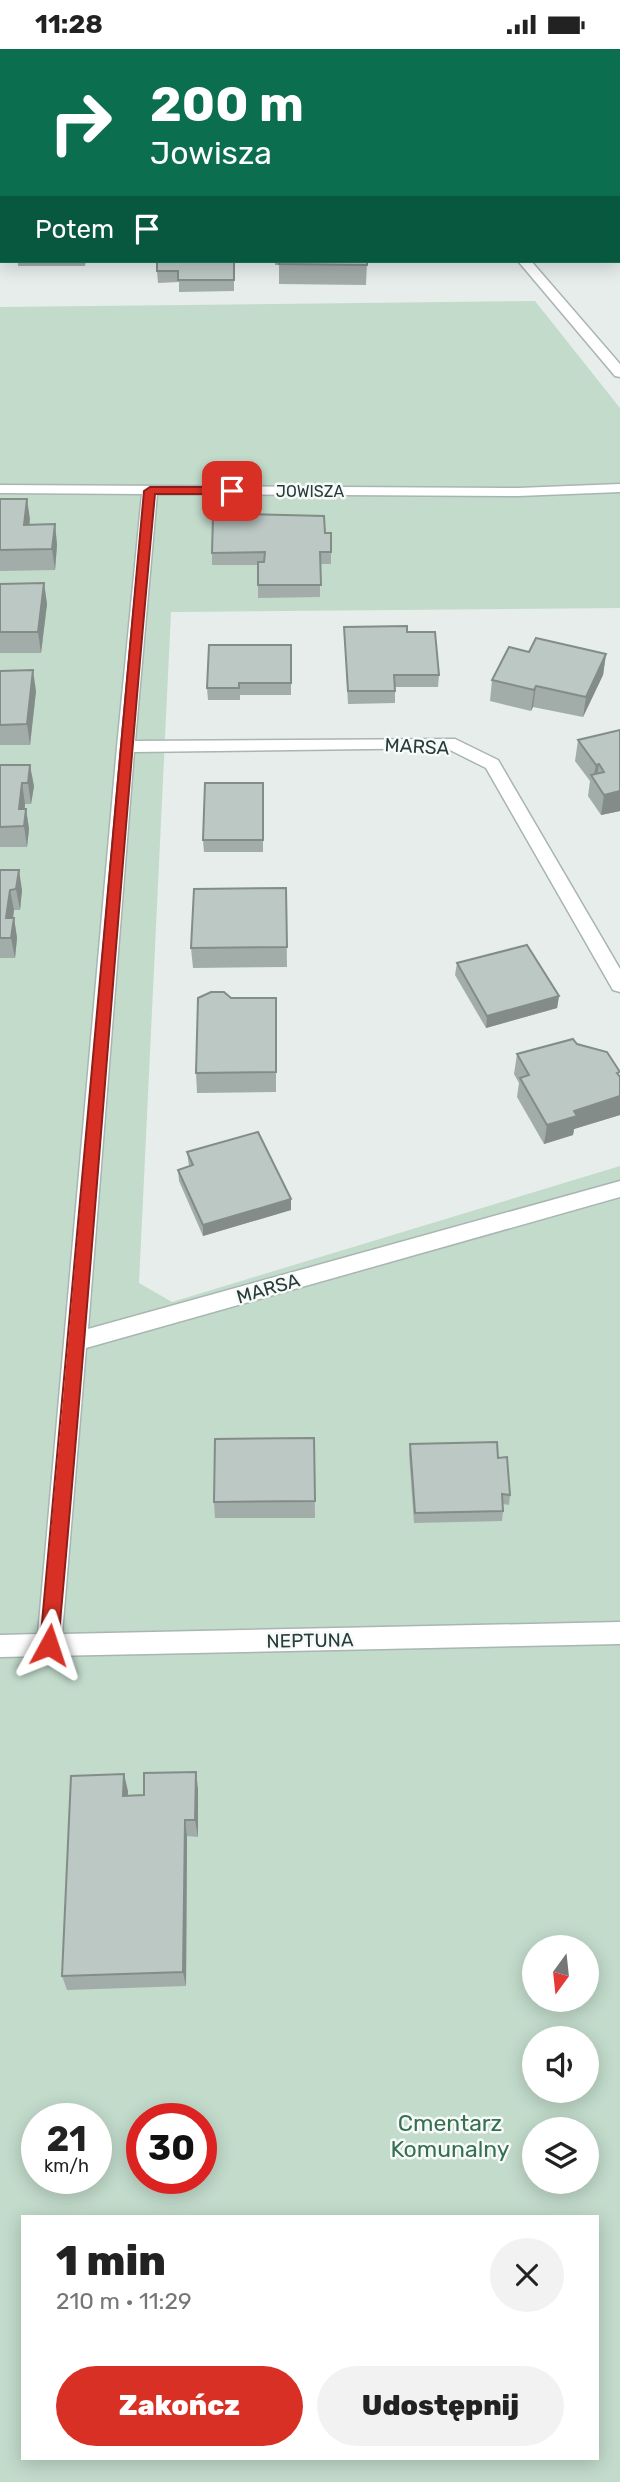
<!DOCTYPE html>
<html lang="pl">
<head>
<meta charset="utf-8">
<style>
  :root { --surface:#fff; --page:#f2f2f2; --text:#222; --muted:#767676; --accent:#d93025 }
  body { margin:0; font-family:Rubik,sans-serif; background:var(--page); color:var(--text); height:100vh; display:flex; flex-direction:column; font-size:26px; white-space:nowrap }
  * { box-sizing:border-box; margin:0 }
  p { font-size:23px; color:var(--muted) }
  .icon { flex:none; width:38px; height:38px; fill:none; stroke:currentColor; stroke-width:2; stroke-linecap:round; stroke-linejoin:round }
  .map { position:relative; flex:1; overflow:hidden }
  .side { position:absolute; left:21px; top:2166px; width:578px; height:245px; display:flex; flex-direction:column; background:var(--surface); border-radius:0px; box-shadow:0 4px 18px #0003 }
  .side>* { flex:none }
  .guide { position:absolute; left:0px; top:0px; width:621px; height:214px; box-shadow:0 4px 18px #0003; background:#0b6e4f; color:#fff; overflow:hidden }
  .needle { width:46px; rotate:195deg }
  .fabs { position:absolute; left:522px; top:1886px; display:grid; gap:14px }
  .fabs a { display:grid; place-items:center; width:77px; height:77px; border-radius:50%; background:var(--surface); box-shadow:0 4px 18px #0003; font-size:35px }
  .speed { position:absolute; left:21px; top:2054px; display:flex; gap:14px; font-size:35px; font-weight:700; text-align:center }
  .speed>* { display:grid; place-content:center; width:91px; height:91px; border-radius:50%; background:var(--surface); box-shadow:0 4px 18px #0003; line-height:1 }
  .speed small { font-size:18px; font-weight:400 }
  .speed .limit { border:10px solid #d22; background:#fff; color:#111 }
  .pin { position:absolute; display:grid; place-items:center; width:60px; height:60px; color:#fff; margin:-30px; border-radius:14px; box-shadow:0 4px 10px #0006 }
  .me { position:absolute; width:77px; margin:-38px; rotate:5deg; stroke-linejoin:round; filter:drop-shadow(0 0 5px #0008) }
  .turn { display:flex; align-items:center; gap:24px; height:147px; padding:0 35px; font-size:32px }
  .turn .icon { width:91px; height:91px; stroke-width:2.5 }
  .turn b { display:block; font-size:49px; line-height:60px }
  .then { display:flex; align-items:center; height:66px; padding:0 35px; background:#0003; gap:14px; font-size:26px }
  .round { display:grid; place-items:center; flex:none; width:74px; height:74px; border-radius:37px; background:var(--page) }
  .summary { display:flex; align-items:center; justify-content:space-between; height:119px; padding:0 35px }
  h1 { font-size:42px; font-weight:800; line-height:52px }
  .action { display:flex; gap:14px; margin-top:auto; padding:14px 35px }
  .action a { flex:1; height:80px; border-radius:42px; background:var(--accent); color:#fff; font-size:28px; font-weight:800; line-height:80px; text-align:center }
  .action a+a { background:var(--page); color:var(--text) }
  .status { display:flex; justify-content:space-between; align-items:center; height:49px; padding:0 35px; background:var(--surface); direction:ltr }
  .status svg { height:19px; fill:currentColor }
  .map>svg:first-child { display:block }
</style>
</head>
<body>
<div class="status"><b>11:28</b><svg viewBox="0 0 49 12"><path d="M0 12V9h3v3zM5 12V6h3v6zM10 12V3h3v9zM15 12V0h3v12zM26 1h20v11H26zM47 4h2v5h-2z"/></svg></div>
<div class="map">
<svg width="620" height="2433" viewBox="0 0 620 2433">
  <rect width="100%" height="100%" fill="#e6edeb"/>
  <!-- green -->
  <path fill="#c2dbcb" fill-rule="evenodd" d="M535,252L620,359V559L171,563L139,1234L172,1253L620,1117V2433H0V258ZM534,1899H586V1951H534ZM534,1990H586V2042H534ZM37,2070H96V2130H37ZM142,2070H201V2130H142ZM534,2081H586V2133H534ZM23,2168H597V2410H23Z"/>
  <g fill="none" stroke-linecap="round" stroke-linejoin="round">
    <defs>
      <g id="minor">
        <path d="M276,0H290L291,2H278Z"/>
        <rect x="0" y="157" width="2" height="8"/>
        <path d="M518,212H531L620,315V328L615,327Z"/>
        <path d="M620,435V443L518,447L157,445L135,692L455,690L498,711L620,920V943L613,941L486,719L446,699L134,703L88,1280L620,1132V1148L86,1299L62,1585L620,1573V1595L0,1608V1586L38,1585L117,698L142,445L0,444V436L518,439Z"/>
      </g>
    </defs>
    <!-- minor casing -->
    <use href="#minor" stroke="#a9b5b2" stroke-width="3"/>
    <!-- minor -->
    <use href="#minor" fill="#fff" fill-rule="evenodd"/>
  </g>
  <!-- wall -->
  <g fill="#a2aca9">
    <path d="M366,0H391L387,2H370Z"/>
    <path d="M597,0H620V28V2H597Z"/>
    <rect x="0" y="94" width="2" height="29"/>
    <path d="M18,212H86L85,217H18Z"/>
    <path d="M234,212V242L179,243V233L158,234L157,222Z"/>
    <path d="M275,212H367L366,236L279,235V216H275Z"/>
    <path d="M0,450L30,470L29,476L55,475L57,496L55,521L0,522Z"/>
    <path d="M325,484H331V515H320V548L258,549V516H212V504Z"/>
    <path d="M44,534L47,555L41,604H0V535Z"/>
    <path d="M344,578L407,583L439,626L438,638H395V654L348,655Z"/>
    <path d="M291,596V646H240V651H208L207,639Z"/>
    <path d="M529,603L606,605L603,626L583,668L533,658L531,662L490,652L492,631Z"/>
    <path d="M0,622L36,642L30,696H0Z"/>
    <path d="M620,681V762L601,766L588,747L590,732L575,712L578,691Z"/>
    <path d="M0,716L34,737L31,755H25V760H26L29,780L27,798H0Z"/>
    <path d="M263,734V803H204L203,791Z"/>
    <path d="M0,821L22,841L20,861H14L13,869H14L17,889L15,909H0Z"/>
    <path d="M286,839L287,918L193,919L191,899Z"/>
    <path d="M457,914L559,947L557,959L486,979L455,926Z"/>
    <path d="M231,949L276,969V1043L197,1044L196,1024Z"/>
    <path d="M577,995L620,1028V1066L574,1080L573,1086L544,1095L517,1048L519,1034L514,1025L517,1005Z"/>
    <path d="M187,1103L291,1161L203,1187L179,1132L178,1121L189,1117Z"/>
    <path d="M314,1389L315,1469H215L214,1453Z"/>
    <path d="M410,1395L498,1409L510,1446L509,1456L503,1455V1462L502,1472L414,1474L409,1405Z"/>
    <path d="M198,1740V1788L187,1787L186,1937L67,1941L62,1927L128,1742V1747L144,1746Z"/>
  </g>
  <!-- shaded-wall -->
  <g fill="#848c89">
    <path d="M378,0H391L387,2H378Z"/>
    <path d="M27,450L30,470L27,496L24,476Z"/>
    <path d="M55,475L57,496L55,521L52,500Z"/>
    <path d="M44,534L47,555L41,604L38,583Z"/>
    <path d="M606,605L603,626L583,668L586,648Z"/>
    <path d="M33,621L36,642L30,696L27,675Z"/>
    <path d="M536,637L533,658L531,662L534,641Z"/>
    <path d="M599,715L596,734L593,730L596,716Z"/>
    <path d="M30,716L34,737L31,755L28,734Z"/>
    <path d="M22,734L25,755L23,777L19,760Z"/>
    <path d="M620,742V762L601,766L604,746Z"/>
    <path d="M26,760L29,780L27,798L24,777Z"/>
    <path d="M19,821L22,841L20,861L16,840Z"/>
    <path d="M10,841L14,861L10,889L6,869Z"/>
    <path d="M14,869L17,889L15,909L11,889Z"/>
    <path d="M559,947L557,959L486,979L487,967Z"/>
    <path d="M620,1047V1066L574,1080L573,1086L544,1095L547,1076L574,1062Z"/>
    <path d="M291,1150V1161L203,1187V1176Z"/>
    <path d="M196,1723L198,1740V1788L195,1771Z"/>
    <path d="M124,1725L128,1742L127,1764L123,1747Z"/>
    <path d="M185,1771L187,1787L186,1937L183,1923Z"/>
  </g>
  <!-- building -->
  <g fill="#bcc8c4" stroke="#848c89" stroke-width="2">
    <path d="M36,0H105L108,1V2H36Z"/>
    <path d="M606,0H620V7V2H609Z"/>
    <rect x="0" y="94" width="2" height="18"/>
    <path d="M234,212V231H178V222H157V213Z"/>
    <path d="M279,212H367V216L279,215Z"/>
    <path d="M0,450H27L24,476L55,475L52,500L0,501Z"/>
    <path d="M242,465L324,467L325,484H331V503H320L321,536H258V513H264L265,503L212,504L213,468H242Z"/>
    <path d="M44,534L38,583H0V535Z"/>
    <path d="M407,577V583H435L439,626H394L395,642H348L344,578Z"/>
    <path d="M536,589L606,605L586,648L536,637L534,641L492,631L509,598L529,603Z"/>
    <path d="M209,596H291V634H239V639H207Z"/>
    <path d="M33,621L27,675L0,676V622Z"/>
    <path d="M620,681V742L604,746L591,726L604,723L599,715L596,716L578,691Z"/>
    <path d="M0,716H30L28,734H22L19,760H26L24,777L0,778Z"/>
    <path d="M205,734H263V791H203Z"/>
    <path d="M0,821H19L16,840L10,841L6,869H14L11,889H0Z"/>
    <path d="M286,839L287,898L191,899L194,840Z"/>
    <path d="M527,896L559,947L487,967L457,914Z"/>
    <path d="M211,943H224L231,949H276V1023L196,1024L198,949Z"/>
    <path d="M573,990L577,995L607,1003L620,1023L617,1024L620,1028V1047L574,1062L577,1067L547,1076L520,1029L529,1026L517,1005Z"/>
    <path d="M258,1083L291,1150L203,1176L178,1121L193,1116L187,1103Z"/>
    <path d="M314,1389L315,1452L214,1453L215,1390Z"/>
    <path d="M497,1393L498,1409L507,1408L510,1446L502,1445L503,1462L415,1464L410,1395Z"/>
    <path d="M196,1723L195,1771H185L183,1923L62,1927L71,1727L124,1725L123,1747L144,1746V1724Z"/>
  </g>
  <!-- route -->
  <path fill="#d93025" stroke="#8d1f18" stroke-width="2" d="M150,438H232L238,442L232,445H155C119,828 93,1213 58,1596L56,1602L49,1605L43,1602L40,1596C78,1212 106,826 144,442Z"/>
  <g text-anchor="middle" stroke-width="5" stroke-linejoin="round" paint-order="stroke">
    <!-- far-street labels -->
    <g font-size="16" fill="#273d3a" stroke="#f7faf9">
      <text x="310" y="448">JOWISZA</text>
    </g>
    <!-- street labels -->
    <g font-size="19" fill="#273d3a" stroke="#f7faf9">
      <text transform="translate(417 697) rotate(3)" y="7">MARSA</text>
      <text transform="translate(268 1239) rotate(-16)" y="7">MARSA</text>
      <text transform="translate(310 1591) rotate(-1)" y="7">NEPTUNA</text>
    </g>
    <!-- near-park labels -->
    <g font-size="23" fill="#367052" stroke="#f7faf9">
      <text x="450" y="2082">Cmentarz<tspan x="450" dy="26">Komunalny</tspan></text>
    </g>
  </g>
</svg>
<div class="fabs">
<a><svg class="needle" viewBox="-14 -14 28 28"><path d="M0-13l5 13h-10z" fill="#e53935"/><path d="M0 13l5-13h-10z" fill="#767676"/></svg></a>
<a><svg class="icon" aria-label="sound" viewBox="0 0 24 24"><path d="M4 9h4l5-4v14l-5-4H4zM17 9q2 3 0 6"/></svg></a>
<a><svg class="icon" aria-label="layers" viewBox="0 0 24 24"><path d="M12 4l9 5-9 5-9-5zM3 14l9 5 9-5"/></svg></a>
</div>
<div class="speed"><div>21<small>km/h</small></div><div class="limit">30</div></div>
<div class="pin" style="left:232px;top:442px;background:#d93025"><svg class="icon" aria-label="arrive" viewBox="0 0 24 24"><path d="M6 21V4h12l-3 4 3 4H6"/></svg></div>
<svg class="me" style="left:49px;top:1596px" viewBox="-20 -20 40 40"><path d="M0-17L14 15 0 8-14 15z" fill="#d93025" stroke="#fff" stroke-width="4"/></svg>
<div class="guide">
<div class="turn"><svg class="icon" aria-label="right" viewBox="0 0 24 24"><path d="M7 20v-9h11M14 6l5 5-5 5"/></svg><div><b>200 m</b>Jowisza</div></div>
<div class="then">Potem<svg class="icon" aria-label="arrive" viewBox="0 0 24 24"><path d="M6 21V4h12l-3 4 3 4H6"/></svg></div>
</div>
<section class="side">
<div class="summary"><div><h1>1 min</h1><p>210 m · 11:29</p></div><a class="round"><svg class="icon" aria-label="close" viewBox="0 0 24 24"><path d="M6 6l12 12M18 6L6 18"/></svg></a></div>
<div class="action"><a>Zakończ</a><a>Udostępnij</a></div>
</section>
</div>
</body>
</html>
